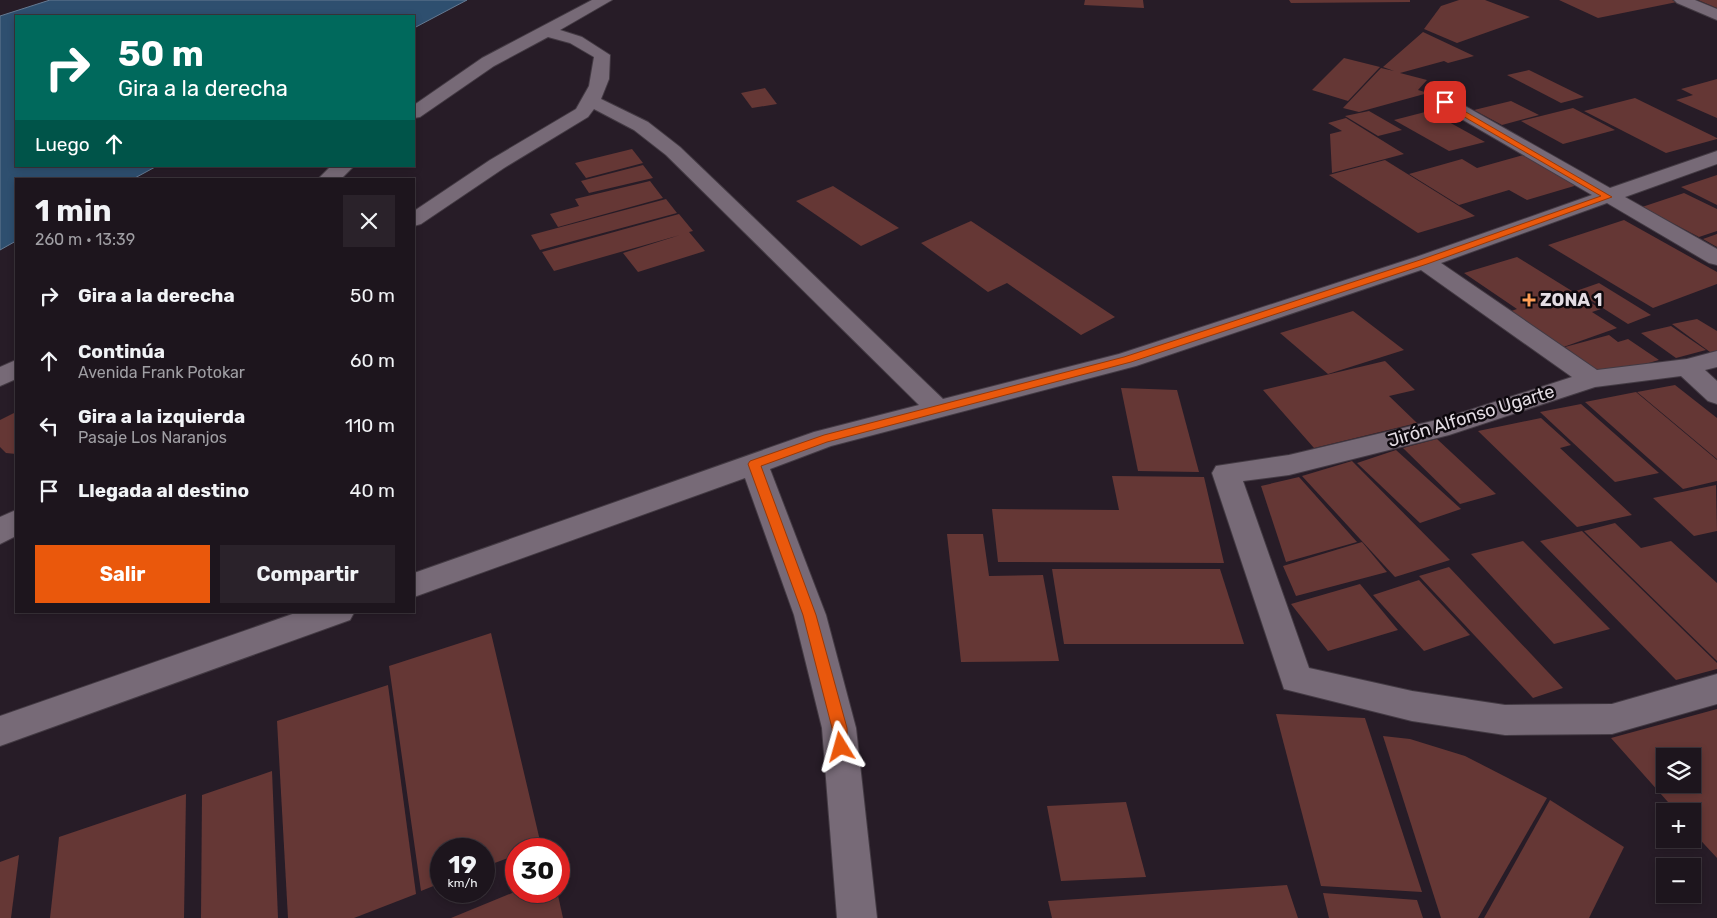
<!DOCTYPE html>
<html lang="es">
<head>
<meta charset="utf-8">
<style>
  :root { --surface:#1d151d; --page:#2a222a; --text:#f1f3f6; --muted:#a09fa4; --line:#3b343b; --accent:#ea580c }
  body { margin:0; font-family:Rubik,sans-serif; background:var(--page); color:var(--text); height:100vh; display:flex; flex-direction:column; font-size:19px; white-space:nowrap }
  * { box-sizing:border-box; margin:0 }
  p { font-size:16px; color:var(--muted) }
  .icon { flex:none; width:28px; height:28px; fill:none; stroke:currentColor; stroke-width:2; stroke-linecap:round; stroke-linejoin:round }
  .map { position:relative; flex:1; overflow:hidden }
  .panel { position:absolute; left:15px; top:178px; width:400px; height:435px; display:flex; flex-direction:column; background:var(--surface); border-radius:0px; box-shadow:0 2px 8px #0003,0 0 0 1px var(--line) }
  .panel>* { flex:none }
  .hud { position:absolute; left:15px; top:15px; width:400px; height:152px; border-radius:0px; box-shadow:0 2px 8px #0003,0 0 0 1px var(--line); background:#00695c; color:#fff; overflow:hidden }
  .fabs { position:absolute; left:1656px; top:748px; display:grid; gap:10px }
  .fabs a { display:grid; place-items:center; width:45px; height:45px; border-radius:0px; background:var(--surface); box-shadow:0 2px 8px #0003,0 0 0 1px var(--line); font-size:25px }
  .speed { position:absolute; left:430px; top:838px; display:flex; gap:10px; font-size:25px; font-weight:700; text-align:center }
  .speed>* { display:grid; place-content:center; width:65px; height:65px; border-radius:50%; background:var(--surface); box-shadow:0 2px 8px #0003,0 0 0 1px var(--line); line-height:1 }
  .speed small { font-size:12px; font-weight:400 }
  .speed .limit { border:8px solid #d22; background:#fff; color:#111 }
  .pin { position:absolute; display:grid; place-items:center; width:42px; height:42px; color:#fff; margin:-21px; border-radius:10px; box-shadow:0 2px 8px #0006 }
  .me { position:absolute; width:55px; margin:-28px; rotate:352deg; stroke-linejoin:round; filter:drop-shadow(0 0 4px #0008) }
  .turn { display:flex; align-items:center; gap:18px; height:105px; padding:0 20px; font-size:22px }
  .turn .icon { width:65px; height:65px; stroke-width:2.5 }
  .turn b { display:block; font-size:35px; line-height:42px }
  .then { display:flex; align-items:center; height:48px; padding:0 20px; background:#0003; gap:10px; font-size:19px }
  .round { display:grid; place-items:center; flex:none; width:52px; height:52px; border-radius:0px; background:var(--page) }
  .headline { display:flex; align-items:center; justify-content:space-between; height:85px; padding:0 20px }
  h1 { font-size:30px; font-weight:700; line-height:38px }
  .action { display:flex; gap:10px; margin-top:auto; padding:10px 20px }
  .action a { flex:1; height:58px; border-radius:0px; background:var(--accent); color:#fff; font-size:20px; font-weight:700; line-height:58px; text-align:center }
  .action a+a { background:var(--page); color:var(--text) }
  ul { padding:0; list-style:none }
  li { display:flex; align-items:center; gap:15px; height:65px; padding:0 20px }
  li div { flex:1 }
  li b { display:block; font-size:19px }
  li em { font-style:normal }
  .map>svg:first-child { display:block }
</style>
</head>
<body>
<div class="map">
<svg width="1717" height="918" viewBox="0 0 1717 918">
  <rect width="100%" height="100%" fill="#271c27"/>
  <!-- water -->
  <path fill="#2e4f6f" stroke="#657a92" d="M50,0H467L414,28V16H16V166H157L133,179H16V241L0,250V16Z"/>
  <!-- building -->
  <g fill="#653735" fill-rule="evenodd">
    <path d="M1085,0H1143L1144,8L1084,5Z"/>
    <path d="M1289,0H1410V2L1291,3Z"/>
    <path d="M1459,0H1485L1530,17L1457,43L1424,29L1441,6Z"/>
    <path d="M1559,0H1672L1677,2L1598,18Z"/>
    <path d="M1698,0H1717V8Z"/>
    <path d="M1423,32L1474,56L1448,63L1444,61L1400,73L1427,80L1418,90L1428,93L1359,112L1343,108L1381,68L1394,71L1383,67Z"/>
    <path d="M1344,58L1380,67L1348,101L1312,90Z"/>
    <path d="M1529,70L1584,97L1561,103L1507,75Z"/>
    <path d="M1717,79V118L1676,100L1693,95L1681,89Z"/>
    <path d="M765,88L777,104L752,108L741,93Z"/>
    <path d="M1635,98L1717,138V139L1666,153L1584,111Z"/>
    <path d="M1511,101L1539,115L1502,125L1474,110Z"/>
    <path d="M1573,108L1615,130L1563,144L1521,121Z"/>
    <path d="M1369,111L1402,130L1378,136L1345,116Z"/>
    <path d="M1429,111L1485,142L1449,151L1394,120Z"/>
    <path d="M1346,118L1404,154L1332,173L1330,134L1342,131L1328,123Z"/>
    <path d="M632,149L643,163L586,178L575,163Z"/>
    <path d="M1527,154L1581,184L1527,200L1509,190L1459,205L1409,174L1462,159L1477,168Z"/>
    <path d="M1385,160L1475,216L1418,233L1329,175Z"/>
    <path d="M643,165L653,178L589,193L581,181Z"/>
    <path d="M1717,175V205L1681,187Z"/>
    <path d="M650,181L663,198L558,227L550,214L579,206L575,199Z"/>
    <path d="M833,186L899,228L861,246L796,201Z"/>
    <path d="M1684,193L1717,209V231L1699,237L1642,207Z"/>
    <path d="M666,199L677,213L540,250L531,235Z"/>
    <path d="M679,214L693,231L689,232L705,251L638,272L623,253L680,235L554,271L542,252Z"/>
    <path d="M1624,220L1717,272V284L1653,308L1548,245Z"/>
    <path d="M971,221L1115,317L1081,335L1007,283L988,292L921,243Z"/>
    <path d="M1717,234V247L1703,239Z"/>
    <path d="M1517,257L1601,309L1592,312L1617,328L1555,350L1502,314L1517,309L1464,273Z"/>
    <path d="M1599,283L1651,315L1628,324L1576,291Z"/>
    <path d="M1353,311L1404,350L1328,374L1280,333Z"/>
    <path d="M1697,319L1717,331V351L1710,352L1672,324Z"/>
    <path d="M1671,326L1706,350L1676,358L1641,333Z"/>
    <path d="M1609,335L1618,342L1628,339L1659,360L1604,376L1565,347Z"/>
    <path d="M1385,361L1415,390L1389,396L1417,423L1314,448L1263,390Z"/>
    <path d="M1675,385L1717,418V459L1637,392Z"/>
    <path d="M1121,388L1177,390L1199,472L1138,471Z"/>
    <path d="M1636,392L1717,460V481L1683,489L1585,402Z"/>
    <path d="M1581,404L1659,473L1615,482L1540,412Z"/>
    <path d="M16,412V454L6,453L0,447V420Z"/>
    <path d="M1541,418L1571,445L1560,448L1632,515L1577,527L1478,431Z"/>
    <path d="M1437,439L1496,494L1460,504L1403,448Z"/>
    <path d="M1396,450L1461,509L1420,523L1357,463Z"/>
    <path d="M1352,461L1450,560L1395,577L1302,476Z"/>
    <path d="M1112,476L1204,477L1224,563L998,562L992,509L1119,510Z"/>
    <path d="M1299,477L1357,542L1286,562L1261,486Z"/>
    <path d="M1716,485L1717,531L1694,536L1653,498Z"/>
    <path d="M1615,523L1641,548L1671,541L1717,583V661L1584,531Z"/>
    <path d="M1582,531L1717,663V669L1676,680L1540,541Z"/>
    <path d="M947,534H983L989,576L1043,575L1059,661L961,662Z"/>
    <path d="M1523,541L1610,629L1554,644L1471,554Z"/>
    <path d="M1362,542L1387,572L1296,596L1283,566Z"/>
    <path d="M1449,567L1563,688L1533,698L1419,576Z"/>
    <path d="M1052,569H1220L1244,644H1064Z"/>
    <path d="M1419,580L1470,635L1424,651L1373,595Z"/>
    <path d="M1360,584L1398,630L1328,651L1291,604Z"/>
    <path d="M491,633L541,845L532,849H516V855L484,867V849H441V883L421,891L389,666Z"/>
    <path d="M388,685L416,894L354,918H288L277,721Z"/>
    <path d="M1717,709V858L1692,831V811H1676L1611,738ZM1665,756H1692V784H1665Z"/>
    <path d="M1276,714L1365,718L1422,892L1321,886Z"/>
    <path d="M1383,736L1410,739L1465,756L1547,798L1478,918H1441Z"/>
    <path d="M272,771L278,918H201L202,795Z"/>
    <path d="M186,794L184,918H50L59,837Z"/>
    <path d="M1550,800L1624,847L1589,918H1484Z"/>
    <path d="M1126,802L1146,877L1061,881L1047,806Z"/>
    <path d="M19,855L11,918H0V862Z"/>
    <path d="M1287,885L1298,918H1052L1048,901Z"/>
    <path d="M517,891H557L563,918H451Z"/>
    <path d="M1323,893L1417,900L1423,918H1329Z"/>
  </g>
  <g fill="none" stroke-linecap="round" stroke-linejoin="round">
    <defs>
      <g id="minor">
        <path d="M592,0H612L560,30L582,37L610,55L609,79L601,99L648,122L680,147L943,399L1119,354L1416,257L1592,195L1439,106L1436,102L1439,98H1451L1610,188L1717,151V164L1625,197L1717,249V265L1709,263L1607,203L1441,263L1597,370L1687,359L1717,351V367L1705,370L1717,381V404L1708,401L1681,376L1595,387L1449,435L1289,475L1243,481L1309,668L1412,691L1505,705L1612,704L1717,674V704L1612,734L1505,735L1412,721L1284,689L1212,473L1216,466L1289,455L1445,418L1572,377L1421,270L1136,366L831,446L770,469L826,615L856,728L877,918H837L822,728L794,615L745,478L414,597V573L814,432L919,405L666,155L634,130L594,109L588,117L504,168L421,224L414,226V211L490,160L576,109L589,86L594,57L570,43L548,37L494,66L420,117L414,118V105L482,58Z"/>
        <path d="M1674,0H1695L1717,9V20L1677,3Z"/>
        <path d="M331,166H354L341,179H318Z"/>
        <path d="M16,360V379L0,386V367Z"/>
        <path d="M16,510V536L0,544V517Z"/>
        <path d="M301,611H355L350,620L0,746V716Z"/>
      </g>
    </defs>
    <!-- minor casing -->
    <use href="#minor" stroke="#433a43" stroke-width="2"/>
    <!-- minor -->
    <use href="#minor" fill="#776a77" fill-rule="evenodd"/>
  </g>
  <!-- route -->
  <path fill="#ea580c" stroke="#983908" d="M1442,101H1447L1612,197L1427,264L1131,362L827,442L761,466L816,615L847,728L848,747L846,752L841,753L836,752L832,728L803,615L748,464L750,461L824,435L1124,357L1420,260L1601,196L1442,104Z"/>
  <!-- markers -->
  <path fill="#fd9d54" stroke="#0d080d" stroke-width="2" d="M1526.5 292.5h5v5h5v5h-5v5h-5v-5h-5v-5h5z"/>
  <g text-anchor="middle" stroke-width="5" stroke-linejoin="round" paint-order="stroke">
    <!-- poi labels -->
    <g font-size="18" font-weight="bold" fill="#e4dde4" stroke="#0d080d" text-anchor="start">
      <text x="1540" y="306">ZONA 1</text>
    </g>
    <!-- street labels -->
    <g font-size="18" fill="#e4dde4" stroke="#0d080d">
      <text transform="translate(1471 416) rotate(-17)" y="6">Jirón Alfonso Ugarte</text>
    </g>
  </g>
</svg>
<div class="fabs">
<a><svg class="icon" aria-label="layers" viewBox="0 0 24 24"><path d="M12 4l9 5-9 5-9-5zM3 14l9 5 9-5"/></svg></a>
<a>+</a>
<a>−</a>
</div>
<div class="speed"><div>19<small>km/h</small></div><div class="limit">30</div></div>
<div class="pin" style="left:1445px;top:102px;background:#d93025"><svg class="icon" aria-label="arrive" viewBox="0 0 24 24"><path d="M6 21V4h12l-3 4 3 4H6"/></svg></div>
<svg class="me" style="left:841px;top:747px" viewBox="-20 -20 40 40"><path d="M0-17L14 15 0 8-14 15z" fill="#ea580c" stroke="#fff" stroke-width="4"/></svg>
<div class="hud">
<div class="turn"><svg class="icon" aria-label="right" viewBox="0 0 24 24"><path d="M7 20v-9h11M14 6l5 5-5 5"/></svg><div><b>50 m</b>Gira a la derecha</div></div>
<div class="then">Luego<svg class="icon" aria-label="ahead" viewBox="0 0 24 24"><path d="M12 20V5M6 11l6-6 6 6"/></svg></div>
</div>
<section class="panel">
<div class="headline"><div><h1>1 min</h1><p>260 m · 13:39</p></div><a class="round"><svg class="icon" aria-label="close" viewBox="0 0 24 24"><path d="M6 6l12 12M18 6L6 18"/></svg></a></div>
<ul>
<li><svg class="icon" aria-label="right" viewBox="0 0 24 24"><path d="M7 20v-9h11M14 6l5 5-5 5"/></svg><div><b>Gira a la derecha</b></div><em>50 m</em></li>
<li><svg class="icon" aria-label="ahead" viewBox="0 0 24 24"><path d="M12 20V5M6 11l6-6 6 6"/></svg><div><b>Continúa</b><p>Avenida Frank Potokar</p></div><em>60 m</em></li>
<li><svg class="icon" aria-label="left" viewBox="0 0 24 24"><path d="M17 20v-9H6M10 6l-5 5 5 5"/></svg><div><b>Gira a la izquierda</b><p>Pasaje Los Naranjos</p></div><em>110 m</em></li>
<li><svg class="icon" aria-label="arrive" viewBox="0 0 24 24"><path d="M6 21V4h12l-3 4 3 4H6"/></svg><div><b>Llegada al destino</b></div><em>40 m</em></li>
</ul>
<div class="action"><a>Salir</a><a>Compartir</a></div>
</section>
</div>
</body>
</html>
